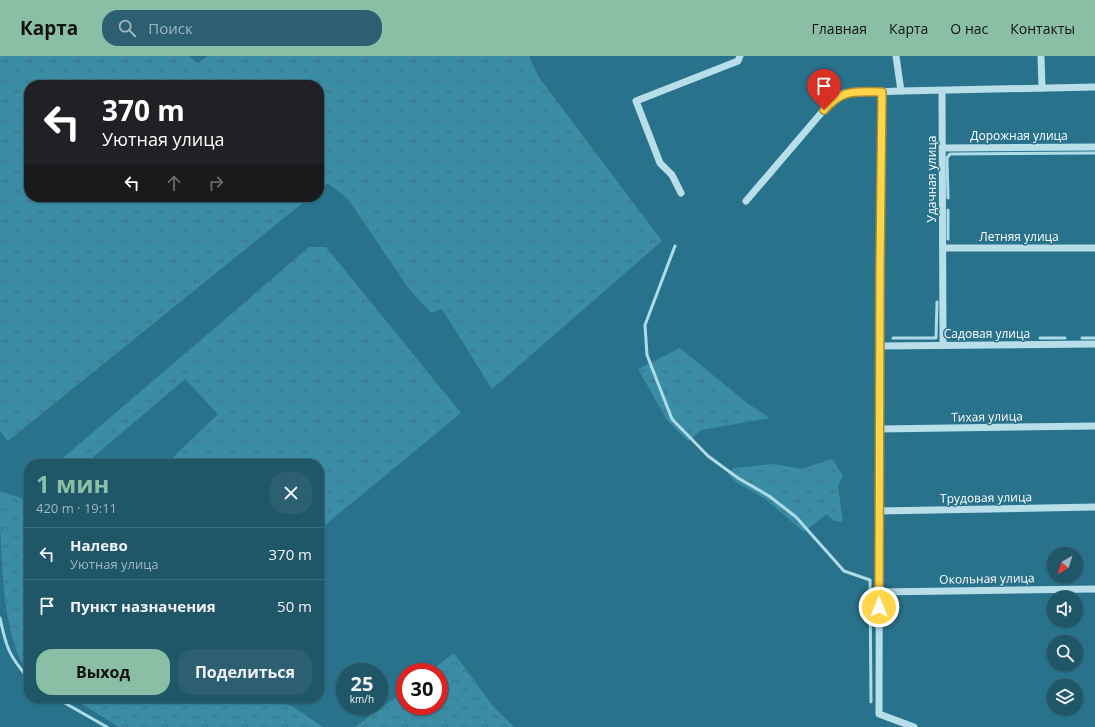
<!DOCTYPE html>
<html lang="ru">
<head>
<meta charset="utf-8">
<style>
  :root { --surface:#1f5668; --page:#2c5f71; --text:#f1f3f6; --muted:#a1b7c0; --line:#3c6c7c; --accent:#8abfa5 }
  body { margin:0; font-family:"Open Sans",sans-serif; background:var(--page); color:var(--text); height:100vh; display:flex; flex-direction:column; font-size:15px; white-space:nowrap }
  * { box-sizing:border-box; margin:0 }
  p { font-size:13px; color:var(--muted) }
  .icon { flex:none; width:22px; height:22px; fill:none; stroke:currentColor; stroke-width:2; stroke-linecap:round; stroke-linejoin:round }
  .map { position:relative; flex:1; overflow:hidden }
  .side { position:absolute; left:24px; top:403px; width:300px; height:244px; display:flex; flex-direction:column; background:var(--surface); border-radius:16px; box-shadow:0 1px 3px #0004,0 0 0 1px var(--line) }
  .side>* { flex:none }
  .banner { position:absolute; left:24px; top:24px; width:300px; height:122px; border-radius:16px; box-shadow:0 1px 3px #0004,0 0 0 1px var(--line); background:#202124; color:#fff; overflow:hidden }
  .needle { width:26px; rotate:219deg }
  .tools { position:absolute; left:1047px; top:491px; display:grid; gap:8px }
  .tools a { display:grid; place-items:center; width:36px; height:36px; border-radius:50%; background:var(--surface); box-shadow:0 1px 3px #0004,0 0 0 1px var(--line); font-size:20px }
  .speed { position:absolute; left:336px; top:607px; display:flex; gap:8px; font-size:20px; font-weight:700; text-align:center }
  .speed>* { display:grid; place-content:center; width:52px; height:52px; border-radius:50%; background:var(--surface); box-shadow:0 1px 3px #0004,0 0 0 1px var(--line); line-height:1 }
  .speed small { font-size:10px; font-weight:400 }
  .speed .limit { border:6px solid #d22; background:#fff; color:#111 }
  .pin { position:absolute; display:grid; place-items:center; width:34px; height:34px; color:#fff; margin:-41px -17px; border-radius:50% 50% 50% 0; rotate:-45deg; box-shadow:0 0 4px #0007 }
  .pin .icon { rotate:45deg }
  .me { position:absolute; width:44px; margin:-22px; rotate:0deg; stroke-linejoin:round; filter:drop-shadow(0 0 3px #0008) }
  .turn { display:flex; align-items:center; gap:14px; height:84px; padding:0 12px; font-size:18px }
  .turn .icon { width:52px; height:52px; stroke-width:2.5 }
  .turn b { display:block; font-size:28px; line-height:34px }
  .lanes { display:flex; align-items:center; height:38px; padding:0 12px; background:#0003; justify-content:center; gap:20px; direction:ltr }
  .lanes .off { opacity:.35 }
  .round { display:grid; place-items:center; flex:none; width:42px; height:42px; border-radius:16px; background:var(--page) }
  .headline { display:flex; align-items:center; justify-content:space-between; height:68px; padding:0 12px }
  h1 { font-size:24px; font-weight:700; line-height:30px; color:var(--accent) }
  .action { display:flex; gap:8px; margin-top:auto; padding:8px 12px }
  .action a { flex:1; height:46px; border-radius:16px; background:var(--accent); color:#111; font-size:16px; font-weight:700; line-height:46px; text-align:center }
  .action a+a { background:var(--page); color:var(--text) }
  ul { padding:0; list-style:none }
  li { display:flex; align-items:center; gap:12px; height:52px; padding:0 12px; border-top:1px solid var(--line) }
  li div { flex:1 }
  li b { display:block; font-size:15px }
  li em { font-style:normal }
  header { display:flex; align-items:center; gap:24px; box-sizing:border-box; height:56px; padding:0 20px; background:var(--accent); color:#111 }
  header strong { font-size:19px }
  nav { display:flex; gap:22px; margin-inline-start:auto; font-size:14px }
  .search { width:280px; height:36px; background:var(--page); display:flex; align-items:center; gap:10px; box-sizing:border-box; padding:0 14px; border-radius:16px; color:var(--muted); font-size:15px }
  .map>svg:first-child { display:block }
</style>
</head>
<body>
<header>
<strong>Карта</strong>
<div class="search"><svg class="icon" aria-label="search" viewBox="0 0 24 24"><circle cx="10" cy="10" r="6"/><path d="M15 15l6 6"/></svg>Поиск</div>
<nav><a>Главная</a><a>Карта</a><a>О нас</a><a>Контакты</a></nav>
</header>
<div class="map">
<svg width="1095" height="671" viewBox="0 0 1095 671">
  <defs>
    <pattern id="grass-tufts" width="24" height="20" patternUnits="userSpaceOnUse"><rect width="24" height="20" fill="#3b8ca5"/><path d="M3 7l-1-3M5 7V3M7 7l1-3M15 17l-1-3M17 17v-4M19 17l1-3" fill="none" stroke="#427281"/></pattern>
    <pattern id="forest-crowns" width="20" height="18" patternUnits="userSpaceOnUse"><rect width="20" height="18" fill="#3b8ca5"/><path d="M2 6a3 3 0 1 1 6 0M12 15a3 3 0 1 1 6 0" fill="none" stroke="#427281"/></pattern>
  </defs>
  <rect width="100%" height="100%" fill="#29728b"/>
  <!-- grass -->
  <g fill="url(#grass-tufts)">
    <path d="M0,0H189L197,7L208,0H529L538,20L662,185L492,333L442,253L431,257L409,233L348,143L327,127L319,134V29H29V141H310L8,385L0,375Z"/>
    <path d="M309,191H326L461,357L319,474V408H166L218,358L185,323L85,408H56Z"/>
    <path d="M680,292L747,347L770,362L702,374L688,385L667,364L638,313Z"/>
    <path d="M832,403L843,420L838,430L843,466L834,465L827,458L804,476L764,442L736,426L728,418L734,412L775,408L802,413Z"/>
  </g>
  <!-- forest -->
  <g fill="url(#forest-crowns)">
    <path d="M0,435L24,443L29,450V615C0,589 0,475 0,435Z"/>
    <path d="M454,597L493,650L514,671H355L405,634V650H439V616H429Z"/>
    <path d="M72,642H275L295,652L323,671H119Z"/>
  </g>
  <g fill="none" stroke-linecap="round" stroke-linejoin="round">
    <!-- stream -->
    <g stroke="#addce9" stroke-width="3">
      <path d="M948,142L947,102L950,98L1095,97"/>
      <path d="M948,154V183"/>
      <path d="M675,190L645,269L647,299L672,363L708,400L738,422L769,440L796,461L844,515L870,524L871,646"/>
      <path d="M893,282H936L937,246"/>
      <path d="M1040,282H1065"/>
      <path d="M1082,282H1095"/>
      <path d="M0,562C6,591 9,600 29,623"/>
      <path d="M56,642L107,671"/>
    </g>
    <!-- minor -->
    <g stroke="#b8dee9" stroke-width="7">
      <path d="M896,0L901,35L1095,31"/>
      <path d="M1041,0L1042,32"/>
      <path d="M942,35L943,289"/>
      <path d="M882,36L880,211L879,658L914,671"/>
      <path d="M943,92L1095,91"/>
      <path d="M681,137L672,119L660,107L636,45L738,5L740,0"/>
      <path d="M746,145L834,42L844,37L901,35"/>
      <path d="M943,192H1095"/>
      <path d="M880,290L1095,288"/>
      <path d="M879,373L1095,370"/>
      <path d="M878,455L1095,451"/>
      <path d="M879,536L1095,533"/>
    </g>
  </g>
  <g fill="none" stroke-linecap="round" stroke-linejoin="round">
    <defs>
      <path id="route" d="M824,54C843,32 856,36 882,36L880,211L879,551"/>
    </defs>
    <!-- route casing -->
    <use href="#route" stroke="#a68a30" stroke-width="10"/>
    <!-- route -->
    <use href="#route" stroke="#ffd54a" stroke-width="7"/>
  </g>
  <g text-anchor="middle" stroke-width="3" stroke-linejoin="round" paint-order="stroke">
    <!-- street labels -->
    <g font-size="12" fill="#fff" stroke="#29728b">
      <text x="1019" y="84">Дорожная улица</text>
      <text transform="translate(932 123) rotate(-90)" y="4">Удачная улица</text>
      <text x="1019" y="185">Летняя улица</text>
      <text x="987" y="282">Садовая улица</text>
      <text transform="translate(987 361) rotate(-1)" y="4">Тихая улица</text>
      <text transform="translate(986 442) rotate(-1)" y="4">Трудовая улица</text>
      <text transform="translate(987 523) rotate(-1)" y="4">Окольная улица</text>
    </g>
  </g>
</svg>
<div class="tools">
<a><svg class="needle" viewBox="-14 -14 28 28"><path d="M0-13l5 13h-10z" fill="#e53935"/><path d="M0 13l5-13h-10z" fill="#a1b7c0"/></svg></a>
<a><svg class="icon" aria-label="sound" viewBox="0 0 24 24"><path d="M4 9h4l5-4v14l-5-4H4zM17 9q2 3 0 6"/></svg></a>
<a><svg class="icon" aria-label="search" viewBox="0 0 24 24"><circle cx="10" cy="10" r="6"/><path d="M15 15l6 6"/></svg></a>
<a><svg class="icon" aria-label="layers" viewBox="0 0 24 24"><path d="M12 4l9 5-9 5-9-5zM3 14l9 5 9-5"/></svg></a>
</div>
<div class="speed"><div>25<small>km/h</small></div><div class="limit">30</div></div>
<div class="pin" style="left:824px;top:54px;background:#d93025"><svg class="icon" aria-label="arrive" viewBox="0 0 24 24"><path d="M6 21V4h12l-3 4 3 4H6"/></svg></div>
<svg class="me" style="left:879px;top:551px" viewBox="-20 -20 40 40"><circle r="17" fill="#ffd54a" stroke="#fff" stroke-width="3"/><path d="M0-11L8 9 0 5-8 9z" fill="#fff"/></svg>
<div class="banner">
<div class="turn"><svg class="icon" aria-label="left" viewBox="0 0 24 24"><path d="M17 20v-9H6M10 6l-5 5 5 5"/></svg><div><b>370 m</b>Уютная улица</div></div>
<div class="lanes"><svg class="icon" aria-label="left" viewBox="0 0 24 24"><path d="M17 20v-9H6M10 6l-5 5 5 5"/></svg><svg class="icon off" aria-label="ahead" viewBox="0 0 24 24"><path d="M12 20V5M6 11l6-6 6 6"/></svg><svg class="icon off" aria-label="right" viewBox="0 0 24 24"><path d="M7 20v-9h11M14 6l5 5-5 5"/></svg></div>
</div>
<section class="side">
<div class="headline"><div><h1>1 мин</h1><p>420 m · 19:11</p></div><a class="round"><svg class="icon" aria-label="close" viewBox="0 0 24 24"><path d="M6 6l12 12M18 6L6 18"/></svg></a></div>
<ul>
<li><svg class="icon" aria-label="left" viewBox="0 0 24 24"><path d="M17 20v-9H6M10 6l-5 5 5 5"/></svg><div><b>Налево</b><p>Уютная улица</p></div><em>370 m</em></li>
<li><svg class="icon" aria-label="arrive" viewBox="0 0 24 24"><path d="M6 21V4h12l-3 4 3 4H6"/></svg><div><b>Пункт назначения</b></div><em>50 m</em></li>
</ul>
<div class="action"><a>Выход</a><a>Поделиться</a></div>
</section>
</div>
</body>
</html>
